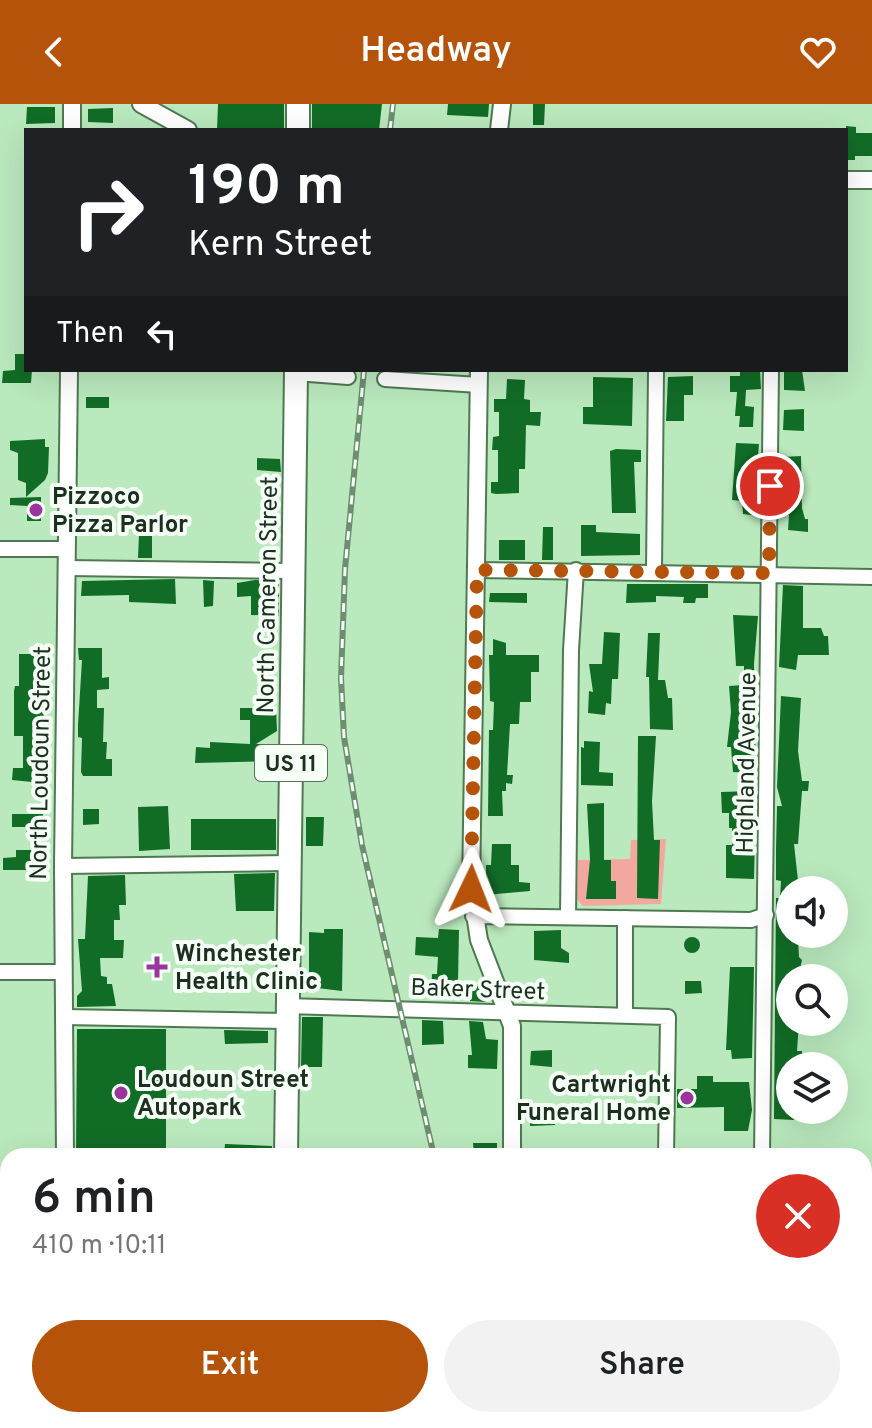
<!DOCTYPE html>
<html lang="en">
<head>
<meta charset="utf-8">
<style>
  :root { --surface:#fff; --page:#f2f2f2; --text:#202124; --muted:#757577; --accent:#b45309 }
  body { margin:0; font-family:Overpass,sans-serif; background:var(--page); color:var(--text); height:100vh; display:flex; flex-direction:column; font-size:30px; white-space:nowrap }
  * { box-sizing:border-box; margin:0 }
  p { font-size:26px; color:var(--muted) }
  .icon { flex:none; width:44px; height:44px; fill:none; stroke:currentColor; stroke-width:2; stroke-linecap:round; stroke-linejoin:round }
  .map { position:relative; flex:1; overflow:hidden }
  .drawer { position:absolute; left:0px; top:1044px; width:872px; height:280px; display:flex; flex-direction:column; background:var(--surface); border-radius:24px 24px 0 0; box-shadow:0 8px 32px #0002 }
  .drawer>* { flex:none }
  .banner { position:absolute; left:24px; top:24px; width:824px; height:244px; border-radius:0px; box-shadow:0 8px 32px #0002; background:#202124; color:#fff; overflow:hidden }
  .buttons { position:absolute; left:776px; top:772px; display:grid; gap:16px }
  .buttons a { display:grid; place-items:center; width:72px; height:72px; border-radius:50%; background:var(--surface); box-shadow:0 8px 32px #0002; font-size:40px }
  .pin { position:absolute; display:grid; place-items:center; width:68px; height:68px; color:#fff; margin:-34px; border:4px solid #fff; border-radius:50%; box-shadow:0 2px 8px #0007 }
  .me { position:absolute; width:88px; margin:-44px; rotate:2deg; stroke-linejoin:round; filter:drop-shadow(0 0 6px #0008) }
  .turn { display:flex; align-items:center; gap:28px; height:168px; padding:0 32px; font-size:36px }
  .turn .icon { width:104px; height:104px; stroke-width:2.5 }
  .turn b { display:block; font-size:56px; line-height:68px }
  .then { display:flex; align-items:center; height:76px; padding:0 32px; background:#0003; gap:16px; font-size:30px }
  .round { display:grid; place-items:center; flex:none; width:84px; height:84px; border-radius:42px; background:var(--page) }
  .overview { display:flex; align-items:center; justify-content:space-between; height:136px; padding:0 32px }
  h1 { font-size:48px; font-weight:600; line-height:60px }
  .action { display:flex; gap:16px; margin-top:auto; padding:16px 32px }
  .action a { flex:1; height:92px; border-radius:48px; background:var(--accent); color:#fff; font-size:32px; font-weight:600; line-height:92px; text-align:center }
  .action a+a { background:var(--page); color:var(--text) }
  header { display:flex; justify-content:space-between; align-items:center; height:104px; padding:0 32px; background:var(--accent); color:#fff; font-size:36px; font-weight:600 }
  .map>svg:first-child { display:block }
</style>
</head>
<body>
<header><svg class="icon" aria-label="back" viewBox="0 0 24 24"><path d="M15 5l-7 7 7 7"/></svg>Headway<svg class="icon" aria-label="heart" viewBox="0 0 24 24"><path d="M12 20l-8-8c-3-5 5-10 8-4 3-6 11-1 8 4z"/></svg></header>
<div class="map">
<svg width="872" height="1324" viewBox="0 0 872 1324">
  <rect width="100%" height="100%" fill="#bae9bd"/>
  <!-- green -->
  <path fill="#f3a89f" d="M666,735L661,800L583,802L577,795L578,756L630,755L631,736Z"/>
  <!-- building -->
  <g fill="#116c26">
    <path d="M218,0H284V26H217Z"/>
    <path d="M312,0H382L379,26H312Z"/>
    <path d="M448,0H489L488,13L447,11Z"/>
    <path d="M533,0H545L544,21H533Z"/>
    <path d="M27,3H55V19L26,20Z"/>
    <path d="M113,4V19L88,18V5Z"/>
    <path d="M846,22L856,23V29H872V52H855V56H846Z"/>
    <path d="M15,250H26V266H32L31,279H2L3,267L15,266Z"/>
    <path d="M740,266H760L761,285L746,286L745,302L754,303L753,323H739L740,312H735L737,288H730V272H740Z"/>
    <path d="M784,266H802L805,287L784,286Z"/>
    <path d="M693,272V291H684V317H666L668,273Z"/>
    <path d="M593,273L633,274L632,322L583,320V303H593Z"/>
    <path d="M507,275L525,276L524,295L530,296V308H541L540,322L526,321L525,365H519V389L496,390L491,389V378H498V346H492L493,333L499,332V308H494V295H506Z"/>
    <rect x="86" y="293" width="23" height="11"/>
    <path d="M804,305V327L783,326L784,306Z"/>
    <path d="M45,335V343H49L48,369L45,376L26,393V379L18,376V349L10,346V337Z"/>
    <path d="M736,339L759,340L754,400H759V412L743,410L742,397L732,396Z"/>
    <path d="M616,345L641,346V358H634L636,409H612L610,347Z"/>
    <path d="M801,352L802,404L805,415H808V428L788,426L789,411L783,409L784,353Z"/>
    <path d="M257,354L280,355L281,368L257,366Z"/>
    <path d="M41,393V417H27V402L10,401V394Z"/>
    <path d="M86,411L107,413V424H83Z"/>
    <path d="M581,421H596V428L640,430V451L581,452Z"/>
    <path d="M543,423H553V456H542Z"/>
    <path d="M139,430H152V454H138Z"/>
    <rect x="499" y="436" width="26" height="20"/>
    <path d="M175,475L176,500L129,498V491L81,492L82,477Z"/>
    <path d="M203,476L214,477L213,502L204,503Z"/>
    <path d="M255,476L279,477V512L251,511V492L237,493V479Z"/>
    <path d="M627,480H708V494H696L695,499H683L684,493L656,492V498L626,499Z"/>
    <path d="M783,481L803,482V524H821L824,532H828L829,551H798L796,566L779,563Z"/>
    <path d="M490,489H527V499L489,498Z"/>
    <path d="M733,511L758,512L754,560L756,668L752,669L733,668L731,643H727L731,608L729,582L744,581V562H736Z"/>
    <path d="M604,528L620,529L618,575H612L611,600L606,599L605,611L588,609L589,587L593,588L589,560H602Z"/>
    <path d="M648,529H660L658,576H665L668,594H672L673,626L650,625L649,573H646Z"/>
    <path d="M493,535L506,539V551H539V568H531V598H520L519,620H510L507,671H513L512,680L506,679V687H502L503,712H488L489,626H493L494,598L490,597L489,551H493Z"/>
    <path d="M78,544H102V574L109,573V585L97,586V604H104L103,638H107L106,655H112V672H83L81,668L82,634L78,633V621L82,556H79Z"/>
    <path d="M19,550H40V556H45L43,637H47V652L43,653L42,679L12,676L13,664H23V632H14V587L15,582H19Z"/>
    <path d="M781,592L801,594L798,647L802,677H809L808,687H802L798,740H794L799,786H790V832L798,834L799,853L802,856L798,874H790V918H799L797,947H802V957L790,962V1006H796L794,1016L774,1015L776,794H780L781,777L776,776V745L777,702H782L777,683Z"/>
    <path d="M240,604H276L277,627L256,640H277L276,657L195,659L196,643L210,644V638L250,640V616H240Z"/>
    <path d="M638,632H656L652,697L654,736H660L658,795L637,794Z"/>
    <path d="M584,637L600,638L599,668L613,669V682L581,681V643L584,644Z"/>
    <path d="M751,687L756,688L754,775L726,774V741H732V724H729V709H722L721,688Z"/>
    <path d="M604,699V756H611V777H616V795H586L590,756L587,700Z"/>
    <path d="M168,702L170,745L139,747L138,703Z"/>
    <path d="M83,705H99V720L83,721Z"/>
    <path d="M12,710H43L42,733H26L27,723H12Z"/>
    <path d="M306,713H324L323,742H306Z"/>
    <rect x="191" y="715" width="85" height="31"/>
    <path d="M492,740H511V761H519V778L530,779V787L486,791V761H491Z"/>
    <path d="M16,746H34V766H3V754L16,753Z"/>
    <path d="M275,769L274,807H236L234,770Z"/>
    <path d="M125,771L126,801H119L120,816H114V836H124L123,854H100L101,872L107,873V880H112L116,902L77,903V892L82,887L78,835H85L88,772Z"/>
    <path d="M324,825H343L342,887L309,883V828L324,829Z"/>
    <path d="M439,825L459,826L458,878L485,881L486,898L470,897V891H431L432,870H437L438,853L415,851L416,833L438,834Z"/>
    <path d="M561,826V844L569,849V859L534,856V827Z"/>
    <circle cx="692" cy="841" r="8"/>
    <path d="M730,863H754L752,954L732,955L731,946H726Z"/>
    <path d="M685,877H701L702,889L685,890Z"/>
    <path d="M302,913H323L322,963H301Z"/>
    <path d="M422,916L443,917L444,940L422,941Z"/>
    <path d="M469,917L483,918L486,935L498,936L497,965L468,964V951H472Z"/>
    <path d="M77,925H166V1052H76Z"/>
    <path d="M224,926L268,927V939L225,940Z"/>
    <path d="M552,946V963L530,961L531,947Z"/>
    <path d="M697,972H713V978H749L752,1006L748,1027H724V1003L677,1004V985H697Z"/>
    <path d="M530,1010H555V1021L530,1022Z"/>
    <path d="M473,1039H497V1052L474,1050Z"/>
    <path d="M225,1040L272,1042V1052H224Z"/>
  </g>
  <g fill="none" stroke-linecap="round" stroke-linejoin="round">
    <defs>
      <path id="pedestrian" d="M62,1324V1316"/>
      <g id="minor">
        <path d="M296,269L348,273"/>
        <path d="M385,275L479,281"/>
        <path d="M0,445H67"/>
        <path d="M66,464L295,467"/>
        <path d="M477,466L872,473"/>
        <path d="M654,467L656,266"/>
        <path d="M63,762L288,759"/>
        <path d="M473,812L751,816L766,811"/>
        <path d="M568,813L571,546L576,466"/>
        <path d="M625,814V911"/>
        <path d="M0,868H64"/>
        <path d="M286,902L668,913L666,1052"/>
        <path d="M64,913L286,917"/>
        <path d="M762,1052L771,266"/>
        <path d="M0,1086H8"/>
        <path d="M864,1244H872"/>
      </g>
      <g id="tertiary">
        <path d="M141,0L188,26"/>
        <path d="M72,26V0"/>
        <path d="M499,26L502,0"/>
        <path d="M846,76H872"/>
        <path d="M479,266L471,785L479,836L512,922V1052"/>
        <path d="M65,1052L63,762L69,266"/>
        <path d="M734,1316V1324"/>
        <path d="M509,1324V1316"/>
      </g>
      <path id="secondary" d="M0,1225H8"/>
      <g id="primary">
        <path d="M298,26V0"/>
        <path d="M286,1052L296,266"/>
        <path d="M864,1095L872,1096"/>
        <path d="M286,1316V1324"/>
      </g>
    </defs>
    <!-- pedestrian casing -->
    <use href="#pedestrian" stroke="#4f7952" stroke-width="14"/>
    <!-- minor casing -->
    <use href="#minor" stroke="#4f7952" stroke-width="18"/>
    <!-- tertiary casing -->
    <use href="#tertiary" stroke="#4f7952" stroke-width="20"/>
    <!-- secondary casing -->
    <use href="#secondary" stroke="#4f7952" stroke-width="24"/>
    <!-- primary casing -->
    <use href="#primary" stroke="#4f7952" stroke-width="26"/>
    <!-- pedestrian -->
    <use href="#pedestrian" stroke="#fff" stroke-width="10"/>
    <!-- minor -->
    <use href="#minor" stroke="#fff" stroke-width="14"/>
    <!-- tertiary -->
    <use href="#tertiary" stroke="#fff" stroke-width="16"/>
    <!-- secondary -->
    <use href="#secondary" stroke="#fff" stroke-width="20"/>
    <!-- primary -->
    <use href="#primary" stroke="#fff" stroke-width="22"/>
    <defs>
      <g id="rail">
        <path d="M390,26L393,0"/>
        <path d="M364,266L345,465L341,574L344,633L362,741L434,1052"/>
        <path d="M551,1316L556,1324"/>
      </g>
    </defs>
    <!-- rail casing -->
    <use href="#rail" stroke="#6e8e70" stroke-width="6"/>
    <!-- rail -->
    <use href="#rail" stroke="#f5fff6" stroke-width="3" stroke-dasharray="9" stroke-linecap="butt"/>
  </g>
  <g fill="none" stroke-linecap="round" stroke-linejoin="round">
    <!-- route -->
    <path stroke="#b45309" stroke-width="14" stroke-dasharray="0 25.2" d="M471,785L477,466L769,469L770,382"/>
  </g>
  <!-- markers -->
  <g fill="#98369c" stroke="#f5fff6" stroke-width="3">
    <circle cx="36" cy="406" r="8"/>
    <path d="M153 851h8v8h8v8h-8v8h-8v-8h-8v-8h8z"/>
    <circle cx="121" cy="989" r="8"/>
    <circle cx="687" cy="994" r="8"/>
  </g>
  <g text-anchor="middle" stroke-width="8" stroke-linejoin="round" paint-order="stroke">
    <!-- shield labels -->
    <rect fill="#f5fff6" stroke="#5e6d5f" stroke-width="2" x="255" y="641" width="72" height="36" rx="6"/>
    <g font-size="22" font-weight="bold" fill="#1d2f1e">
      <text x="291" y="667">US 11</text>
    </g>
    <!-- poi labels -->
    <g font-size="24" font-weight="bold" fill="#1d2f1e" stroke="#f5fff6" text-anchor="start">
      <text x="52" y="400">Pizzoco<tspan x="52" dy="28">Pizza Parlor</tspan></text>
      <text x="175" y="857">Winchester<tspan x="175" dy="28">Health Clinic</tspan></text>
      <text x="137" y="983">Loudoun Street<tspan x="137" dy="28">Autopark</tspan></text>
      <text x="671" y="988" text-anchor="end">Cartwright<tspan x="671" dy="28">Funeral Home</tspan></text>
    </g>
    <!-- street labels -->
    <g font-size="24" fill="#1d2f1e" stroke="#f5fff6">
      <text transform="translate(267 491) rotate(-89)" y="8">North Cameron Street</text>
      <text transform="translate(40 659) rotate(-89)" y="8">North Loudoun Street</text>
      <text transform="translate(746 659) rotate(-89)" y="8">Highland Avenue</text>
      <text transform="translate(478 885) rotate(2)" y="8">Baker Street</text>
    </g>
  </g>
</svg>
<div class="buttons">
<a><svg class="icon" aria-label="sound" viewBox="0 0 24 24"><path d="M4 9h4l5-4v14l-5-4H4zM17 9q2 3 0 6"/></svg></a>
<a><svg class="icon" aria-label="search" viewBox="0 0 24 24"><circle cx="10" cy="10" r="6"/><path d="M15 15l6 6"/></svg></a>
<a><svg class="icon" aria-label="layers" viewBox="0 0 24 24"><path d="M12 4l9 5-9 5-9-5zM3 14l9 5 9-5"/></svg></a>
</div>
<div class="pin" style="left:770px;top:382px;background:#d93025"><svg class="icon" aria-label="arrive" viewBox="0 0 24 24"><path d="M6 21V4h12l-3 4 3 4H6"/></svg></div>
<svg class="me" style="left:471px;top:785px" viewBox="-20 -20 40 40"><path d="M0-17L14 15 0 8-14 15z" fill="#b45309" stroke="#fff" stroke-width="4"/></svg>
<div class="banner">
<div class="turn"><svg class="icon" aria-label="right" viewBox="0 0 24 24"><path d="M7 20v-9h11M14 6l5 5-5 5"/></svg><div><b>190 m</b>Kern Street</div></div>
<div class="then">Then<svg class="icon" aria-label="left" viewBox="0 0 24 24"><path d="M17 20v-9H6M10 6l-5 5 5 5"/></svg></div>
</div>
<section class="drawer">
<div class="overview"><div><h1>6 min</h1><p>410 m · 10:11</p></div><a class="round" style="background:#d93025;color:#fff"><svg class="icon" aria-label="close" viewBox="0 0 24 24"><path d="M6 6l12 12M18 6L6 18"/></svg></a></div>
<div class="action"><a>Exit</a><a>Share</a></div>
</section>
</div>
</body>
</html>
